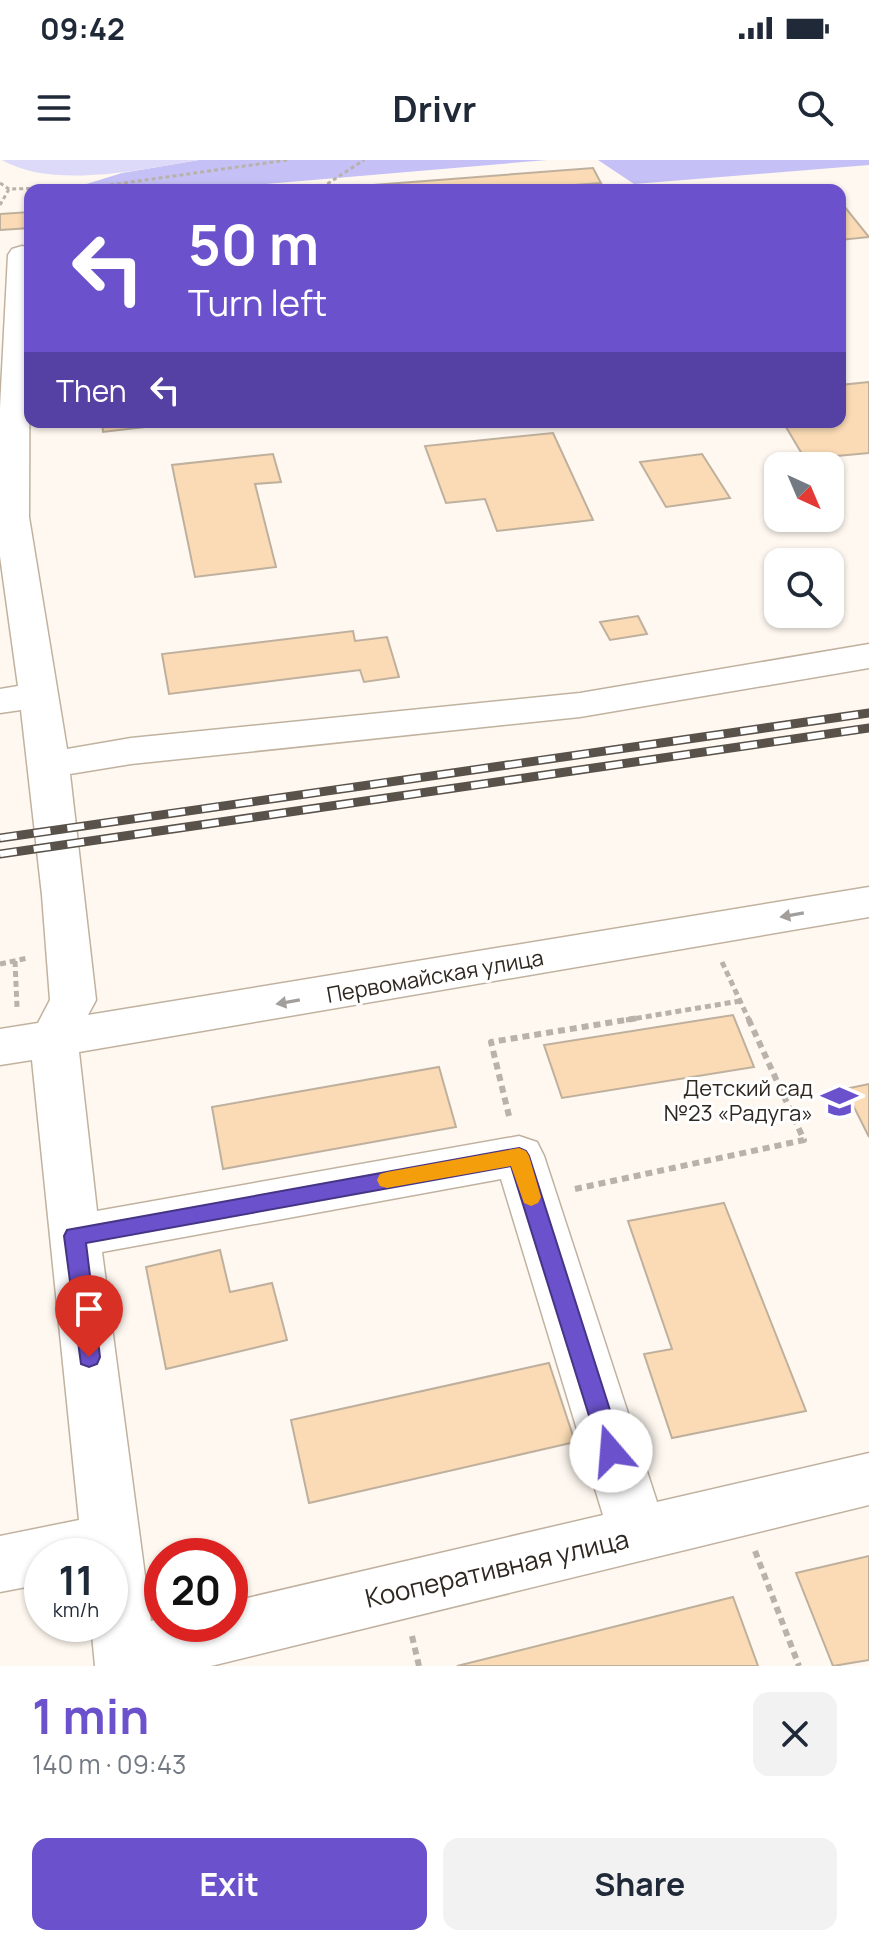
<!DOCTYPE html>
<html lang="en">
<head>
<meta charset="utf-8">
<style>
  :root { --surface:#fff; --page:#f2f2f3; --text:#1f2937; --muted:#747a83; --accent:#6b52cc }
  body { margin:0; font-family:Manrope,sans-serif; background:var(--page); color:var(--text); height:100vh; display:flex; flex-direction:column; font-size:30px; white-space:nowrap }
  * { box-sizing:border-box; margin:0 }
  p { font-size:26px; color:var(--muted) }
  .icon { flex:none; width:44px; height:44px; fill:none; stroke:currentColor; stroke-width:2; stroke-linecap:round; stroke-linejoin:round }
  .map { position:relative; height:1506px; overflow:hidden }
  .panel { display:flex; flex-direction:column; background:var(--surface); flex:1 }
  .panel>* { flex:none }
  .top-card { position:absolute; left:24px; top:24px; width:822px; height:244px; border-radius:16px; box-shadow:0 2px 6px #0004; background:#6b52cc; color:#fff; overflow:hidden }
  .needle { width:52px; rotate:136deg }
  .buttons { position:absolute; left:764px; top:292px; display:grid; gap:16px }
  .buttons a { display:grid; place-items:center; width:80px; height:80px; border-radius:16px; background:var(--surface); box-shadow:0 2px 6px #0004; font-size:40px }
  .speed { position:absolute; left:24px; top:1378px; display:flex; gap:16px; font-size:40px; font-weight:700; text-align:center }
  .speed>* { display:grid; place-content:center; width:104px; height:104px; border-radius:50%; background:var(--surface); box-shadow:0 2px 6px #0004; line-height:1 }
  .speed small { font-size:20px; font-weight:400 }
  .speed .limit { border:12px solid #d22; background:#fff; color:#111 }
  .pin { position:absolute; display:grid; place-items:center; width:68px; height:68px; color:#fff; margin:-82px -34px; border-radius:50% 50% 50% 0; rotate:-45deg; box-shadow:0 0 8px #0007 }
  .pin .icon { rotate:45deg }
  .me { position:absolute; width:88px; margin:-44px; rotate:342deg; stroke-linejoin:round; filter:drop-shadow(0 0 6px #0008) }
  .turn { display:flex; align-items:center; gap:28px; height:168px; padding:0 32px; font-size:36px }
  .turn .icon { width:104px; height:104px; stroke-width:2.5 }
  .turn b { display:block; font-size:56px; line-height:68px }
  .then { display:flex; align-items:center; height:76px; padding:0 32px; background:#0003; gap:16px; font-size:30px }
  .round { display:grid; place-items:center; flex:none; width:84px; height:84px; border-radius:16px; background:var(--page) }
  .overview { display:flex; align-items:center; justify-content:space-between; height:136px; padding:0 32px }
  h1 { font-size:48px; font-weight:700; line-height:60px; color:var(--accent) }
  .button { display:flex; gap:16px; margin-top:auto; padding:16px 32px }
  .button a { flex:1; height:92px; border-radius:16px; background:var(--accent); color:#fff; font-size:32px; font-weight:700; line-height:92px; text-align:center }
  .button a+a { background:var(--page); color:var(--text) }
  .status { display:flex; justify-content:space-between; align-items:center; height:56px; padding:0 40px; background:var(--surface); direction:ltr }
  .status svg { height:22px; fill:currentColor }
  header { display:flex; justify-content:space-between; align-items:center; height:104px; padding:0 32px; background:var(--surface); font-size:36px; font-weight:700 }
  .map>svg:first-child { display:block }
</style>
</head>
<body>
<div class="status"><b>09:42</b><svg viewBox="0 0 49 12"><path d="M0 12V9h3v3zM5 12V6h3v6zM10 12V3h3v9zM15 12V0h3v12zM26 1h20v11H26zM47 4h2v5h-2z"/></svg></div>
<header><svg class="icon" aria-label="menu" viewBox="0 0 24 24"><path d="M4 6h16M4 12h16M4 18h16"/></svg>Drivr<svg class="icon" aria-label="search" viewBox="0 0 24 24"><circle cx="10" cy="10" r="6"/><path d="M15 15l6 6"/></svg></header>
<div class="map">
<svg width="869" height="1506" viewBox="0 0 869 1506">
  <rect width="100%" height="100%" fill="#fef8f0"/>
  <!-- green -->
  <g fill="#c5c0f5">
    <path d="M199,0H547L196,30H67L122,13Z"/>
    <path d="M598,0H869V5L634,24Z"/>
  </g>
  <!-- water -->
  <path fill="#dcdaf8" d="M2,0H199C143,9 54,30 2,0Z"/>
  <!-- building -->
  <g fill="#fadbb5" stroke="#bfb09e" stroke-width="2">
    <path d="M593,8L601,23L508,30H308Z"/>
    <path d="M840,41L869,77L840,80Z"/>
    <path d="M30,52V68L0,70V54Z"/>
    <path d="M869,222V293L805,299L783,262H840V225Z"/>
    <path d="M102,262H188L103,272Z"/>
    <path d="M553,273L593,360L497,371L485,339L446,343L425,286Z"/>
    <path d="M273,294L281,322L255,324L276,407L195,417L172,305Z"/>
    <path d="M702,294L730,338L666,347L640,302Z"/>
    <path d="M638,456L647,474L610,480L600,462Z"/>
    <path d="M353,471L355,481L387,477L399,517L364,522L360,510L169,534L162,494Z"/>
    <path d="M733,855L754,907L562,938L544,885Z"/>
    <path d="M439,907L456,967L223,1009L212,947Z"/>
    <path d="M869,924V977L845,929Z"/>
    <path d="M724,1043L806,1251L672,1278L644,1194L672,1189L628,1061Z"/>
    <path d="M220,1090L230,1132L272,1123L287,1180L166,1209L146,1107Z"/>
    <path d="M549,1203L575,1282L309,1343L291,1260Z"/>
    <path d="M869,1396V1500L833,1506L796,1413Z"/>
    <path d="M733,1437L758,1506H457Z"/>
  </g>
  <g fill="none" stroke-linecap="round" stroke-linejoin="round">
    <defs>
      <path id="minor" d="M22,86L30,88L29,357L67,589L131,578L580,533L869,484V508L580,557L131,604L70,614L96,840L88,855L869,727V757L79,892L97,1051L519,976L537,982L544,996L657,1342L869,1293V1345L211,1506H95L91,1464H110V1396H42V1424L0,1432V1376L79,1360L32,900L0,905V869L38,863L50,840L42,735L21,550L0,553V529L18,526L0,396V248L8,95L12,89ZM501,1019L603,1355L230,1442V1464H162V1458L151,1461L102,1092Z"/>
    </defs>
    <!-- minor casing -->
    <use href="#minor" stroke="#c1b2a0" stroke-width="3"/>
    <!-- path-far2 -->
    <g stroke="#b8b2aa" stroke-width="3" stroke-dasharray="4 3" stroke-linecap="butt">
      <path d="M0,23L9,29L96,27L287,0"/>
      <path d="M258,30L324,26L364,0"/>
      <path d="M0,45L9,29"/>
    </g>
    <!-- path-far1 -->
    <g stroke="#b8b2aa" stroke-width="5" stroke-dasharray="6 4" stroke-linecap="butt">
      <path d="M15,801L17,847"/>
      <path d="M722,802L749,860"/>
      <path d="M0,804L28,798"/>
      <path d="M626,860L740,841"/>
    </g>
    <!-- path -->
    <g stroke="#b8b2aa" stroke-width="6" stroke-dasharray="7 5" stroke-linecap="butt">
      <path d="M509,956L491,882L638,858"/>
      <path d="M575,1029L804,980L748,858"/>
      <path d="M755,1391L799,1506"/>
      <path d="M412,1476L419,1506"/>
    </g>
    <!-- minor -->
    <use href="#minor" fill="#fff" fill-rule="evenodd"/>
    <defs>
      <g id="rail">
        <path d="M0,678L869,553"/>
        <path d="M0,694L869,568"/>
      </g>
    </defs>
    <!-- rail casing -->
    <use href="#rail" stroke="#58524b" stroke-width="9"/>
    <!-- rail -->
    <use href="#rail" stroke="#fff" stroke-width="6" stroke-dasharray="17" stroke-linecap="butt"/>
  </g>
  <!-- one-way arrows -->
  <defs><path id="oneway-solid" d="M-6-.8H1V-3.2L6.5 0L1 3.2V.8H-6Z" transform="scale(2)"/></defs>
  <g fill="#a19e9b">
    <use href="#oneway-solid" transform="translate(792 755) rotate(170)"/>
    <use href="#oneway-solid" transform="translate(288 842) rotate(170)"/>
  </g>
  <!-- route -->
  <path fill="#6b52cc" stroke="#463585" stroke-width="2" d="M519,988L526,991L529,996L623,1291L620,1298L611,1302L603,1298L600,1291L511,1006L86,1083L100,1197L97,1204L89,1207L81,1204L64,1076L67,1070Z"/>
  <!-- slow -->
  <path fill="#f59e0b" d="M519,988L526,991L529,996L541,1037L538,1043L531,1046L524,1043L511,1006L387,1028L380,1026L377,1020L380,1014L387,1012Z"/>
  <!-- icons -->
  <defs>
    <symbol id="school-bare" viewBox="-9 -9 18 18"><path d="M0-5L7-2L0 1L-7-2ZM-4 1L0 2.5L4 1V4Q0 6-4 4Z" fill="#6b52cc" stroke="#fff" stroke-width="2.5" paint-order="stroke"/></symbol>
  </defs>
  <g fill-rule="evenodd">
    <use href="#school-bare" x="814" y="916" width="51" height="51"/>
  </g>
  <g text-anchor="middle" stroke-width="6" stroke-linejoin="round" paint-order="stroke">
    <!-- street labels -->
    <g font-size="22" fill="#2e2821" stroke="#fff">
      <text transform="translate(435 816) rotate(-10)" y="8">Первомайская улица</text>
    </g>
    <!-- poi labels -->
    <g font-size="22" fill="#2e2821" stroke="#fff" text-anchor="end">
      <text x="813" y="936">Детский сад<tspan x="813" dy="25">№23 «Радуга»</tspan></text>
    </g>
    <!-- near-street labels -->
    <g font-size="26" fill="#2e2821" stroke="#fff">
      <text transform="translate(497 1409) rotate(-13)" y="9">Кооперативная улица</text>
    </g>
  </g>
</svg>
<div class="buttons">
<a><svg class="needle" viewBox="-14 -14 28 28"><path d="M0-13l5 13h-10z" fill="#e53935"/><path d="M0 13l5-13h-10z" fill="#747a83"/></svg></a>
<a><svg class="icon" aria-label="search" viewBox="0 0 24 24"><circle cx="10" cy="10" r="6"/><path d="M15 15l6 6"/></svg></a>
</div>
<div class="speed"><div>11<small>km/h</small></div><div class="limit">20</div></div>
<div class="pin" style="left:89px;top:1197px;background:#d93025"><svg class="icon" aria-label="arrive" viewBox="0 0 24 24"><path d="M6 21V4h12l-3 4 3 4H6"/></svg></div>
<svg class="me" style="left:611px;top:1291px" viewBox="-20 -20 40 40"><circle r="19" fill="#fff"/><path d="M0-13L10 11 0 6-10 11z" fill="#6b52cc"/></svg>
<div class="top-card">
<div class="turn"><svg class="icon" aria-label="left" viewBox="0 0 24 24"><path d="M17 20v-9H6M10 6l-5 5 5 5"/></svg><div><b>50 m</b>Turn left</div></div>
<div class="then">Then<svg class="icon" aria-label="left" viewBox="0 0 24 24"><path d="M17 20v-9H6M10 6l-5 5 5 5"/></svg></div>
</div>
</div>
<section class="panel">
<div class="overview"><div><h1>1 min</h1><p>140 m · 09:43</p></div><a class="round"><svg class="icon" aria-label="close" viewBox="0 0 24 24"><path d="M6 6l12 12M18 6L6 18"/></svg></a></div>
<div class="button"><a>Exit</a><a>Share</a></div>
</section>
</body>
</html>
